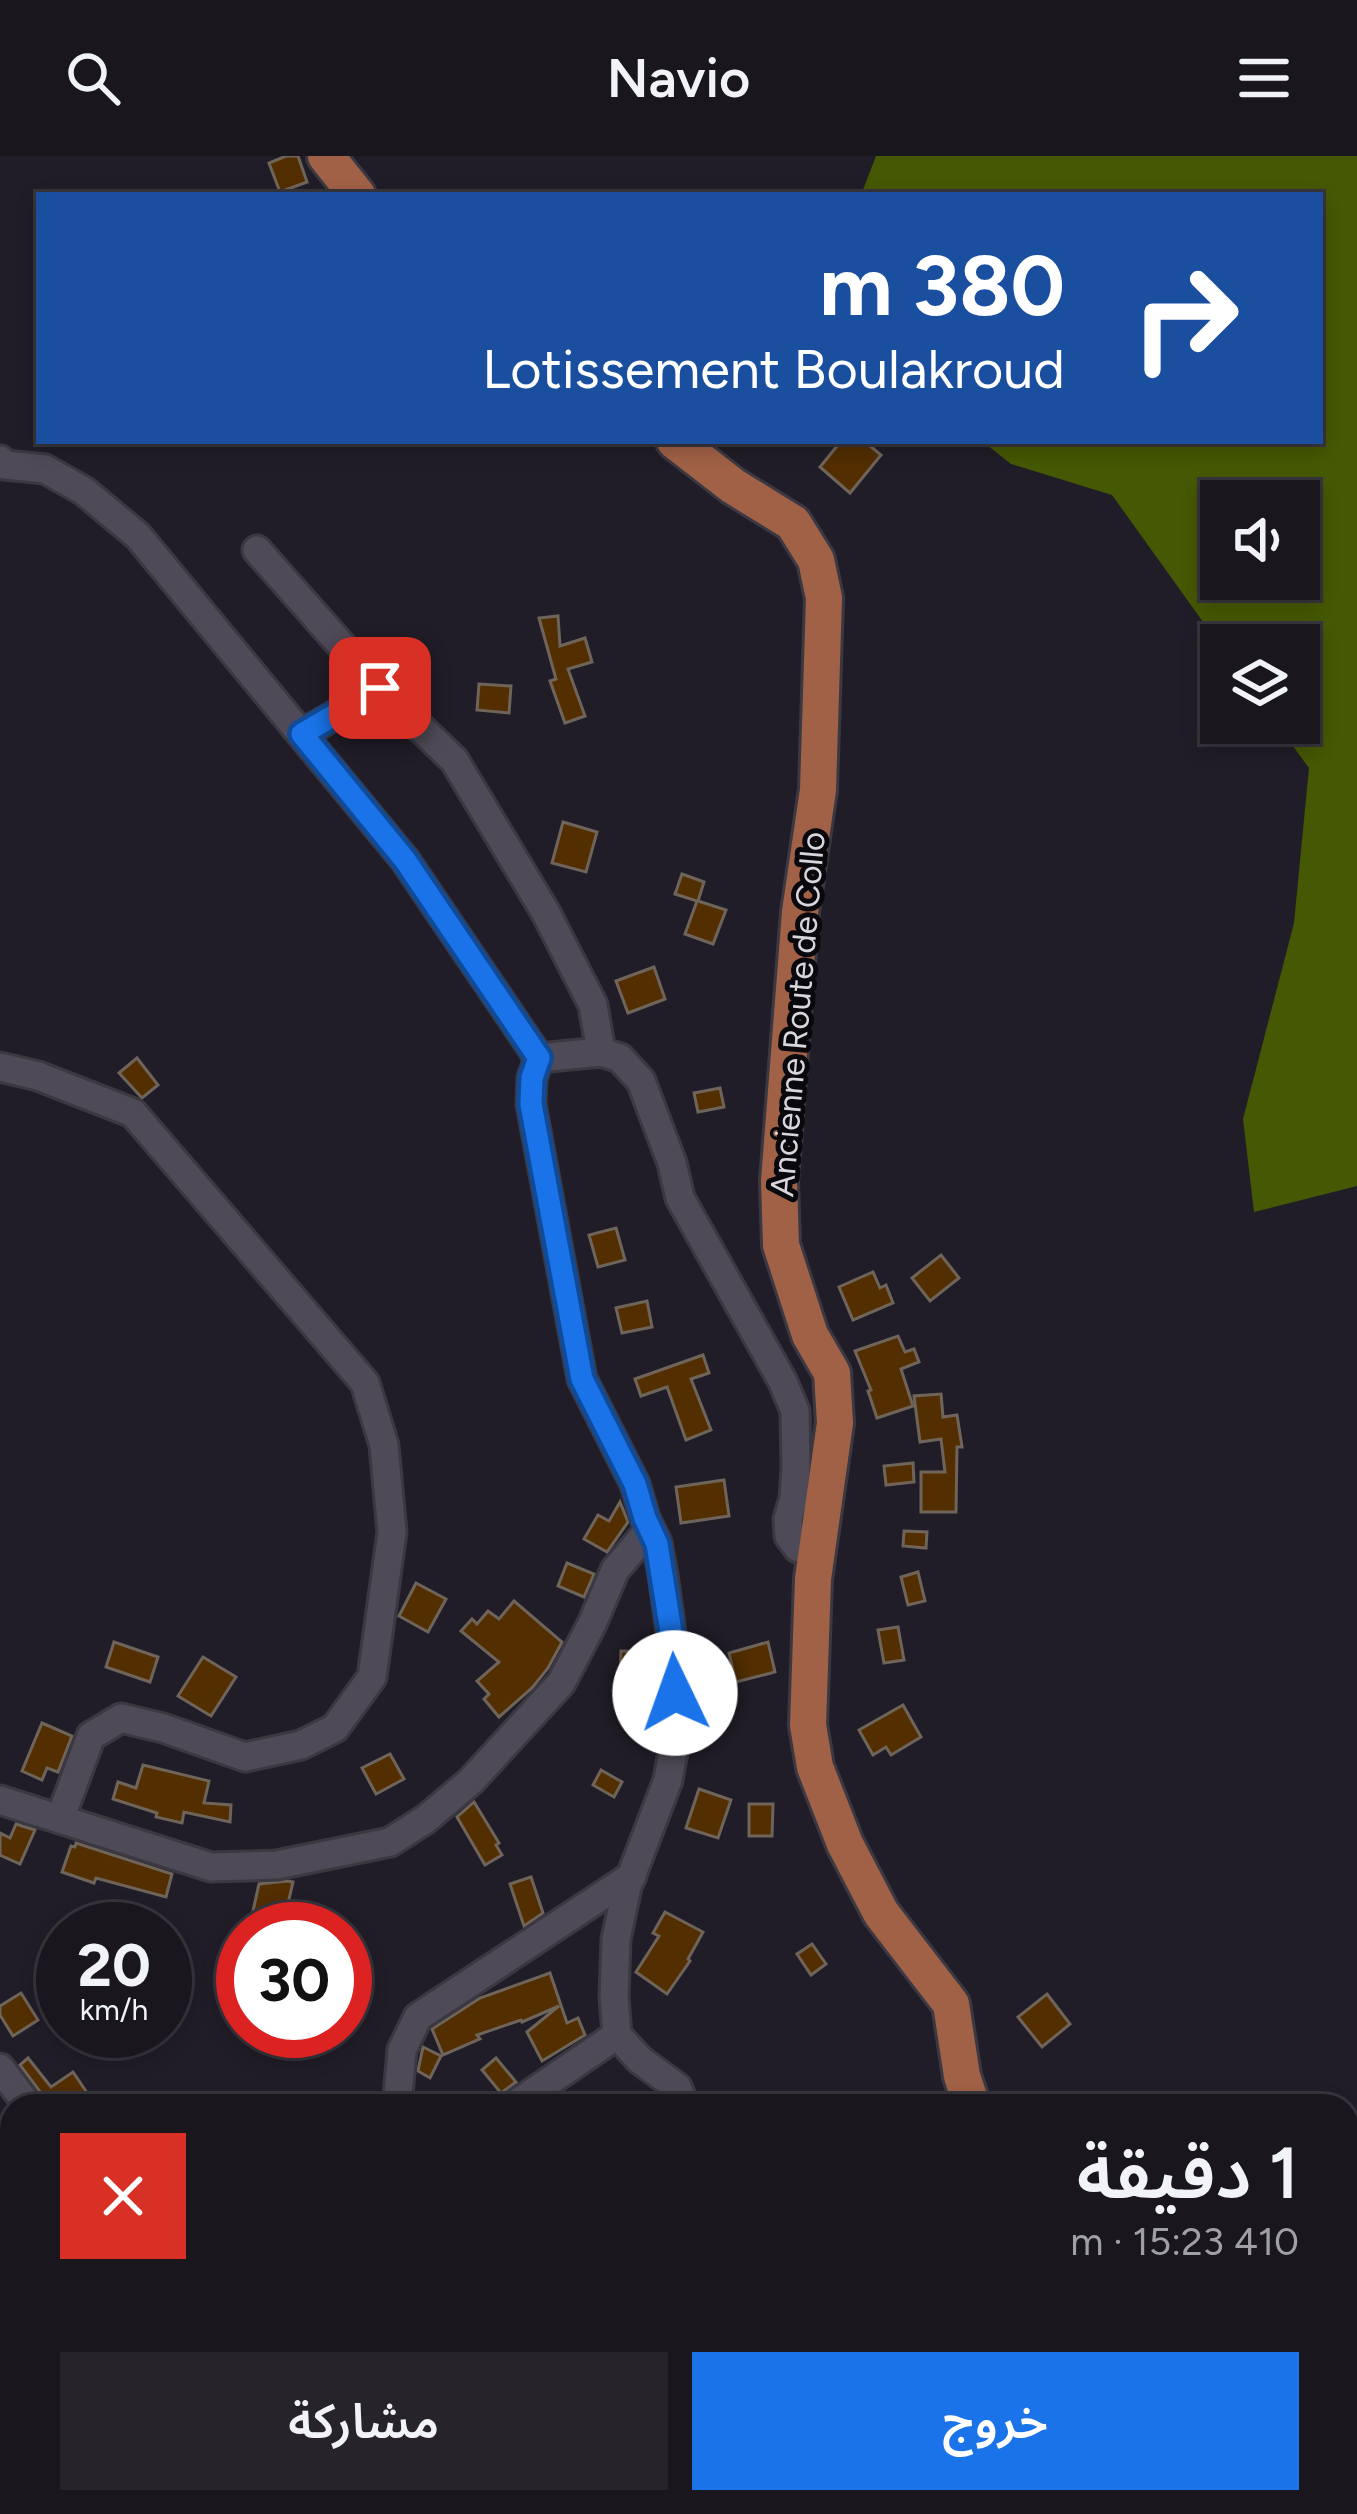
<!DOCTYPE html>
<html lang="ar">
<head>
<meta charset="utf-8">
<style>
  :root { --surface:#19161e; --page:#26232b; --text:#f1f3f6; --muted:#9f9fa4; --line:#37353c; --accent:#1a73e8 }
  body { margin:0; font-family:Figtree,"Noto Sans Arabic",sans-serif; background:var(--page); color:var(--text); direction:rtl; height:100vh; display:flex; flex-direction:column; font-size:45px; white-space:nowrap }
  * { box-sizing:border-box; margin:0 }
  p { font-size:39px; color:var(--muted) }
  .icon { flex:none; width:66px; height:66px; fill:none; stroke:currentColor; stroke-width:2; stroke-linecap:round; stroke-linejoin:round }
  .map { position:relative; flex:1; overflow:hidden; direction:ltr }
  .side { position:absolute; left:0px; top:1938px; width:1359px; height:420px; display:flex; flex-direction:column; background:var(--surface); border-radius:36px 36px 0 0; box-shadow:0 6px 18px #0003,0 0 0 3px var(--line); direction:rtl }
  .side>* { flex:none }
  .guide { position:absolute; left:36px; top:36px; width:1287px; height:252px; border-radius:0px; box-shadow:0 6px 18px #0003,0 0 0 3px var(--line); direction:rtl; background:#1a4fa0; color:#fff; overflow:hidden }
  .fabs { position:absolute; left:1200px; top:324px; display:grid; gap:24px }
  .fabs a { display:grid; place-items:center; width:120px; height:120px; border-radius:0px; background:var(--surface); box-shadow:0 6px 18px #0003,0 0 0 3px var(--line); font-size:60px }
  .speed { position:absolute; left:36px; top:1746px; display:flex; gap:24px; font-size:60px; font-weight:700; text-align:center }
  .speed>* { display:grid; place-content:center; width:156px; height:156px; border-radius:50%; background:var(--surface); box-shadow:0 6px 18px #0003,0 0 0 3px var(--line); line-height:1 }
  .speed small { font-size:30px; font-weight:400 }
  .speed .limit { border:18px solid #d22; background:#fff; color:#111 }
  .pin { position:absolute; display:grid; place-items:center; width:102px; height:102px; color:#fff; margin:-51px; border-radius:24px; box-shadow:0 6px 18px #0006 }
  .me { position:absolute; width:132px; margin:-66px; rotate:357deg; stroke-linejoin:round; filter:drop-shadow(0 0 9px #0008) }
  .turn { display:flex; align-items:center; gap:42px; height:252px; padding:0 60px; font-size:54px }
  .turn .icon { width:156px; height:156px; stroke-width:2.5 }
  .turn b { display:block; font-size:84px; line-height:102px }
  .round { display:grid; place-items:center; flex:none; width:126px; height:126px; border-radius:0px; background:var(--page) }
  .overview { display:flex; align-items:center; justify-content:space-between; height:204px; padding:0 60px }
  h1 { font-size:72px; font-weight:600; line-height:90px }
  .cta { display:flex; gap:24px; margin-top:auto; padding:24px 60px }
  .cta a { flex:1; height:138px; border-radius:0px; background:var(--accent); color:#fff; font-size:48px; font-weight:600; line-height:138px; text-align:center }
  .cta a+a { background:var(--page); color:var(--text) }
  header { display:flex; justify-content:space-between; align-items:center; height:156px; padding:0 60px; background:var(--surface); font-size:54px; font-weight:600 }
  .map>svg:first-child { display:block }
</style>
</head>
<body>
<header><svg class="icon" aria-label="menu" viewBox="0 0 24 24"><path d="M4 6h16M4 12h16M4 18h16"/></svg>Navio<svg class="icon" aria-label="search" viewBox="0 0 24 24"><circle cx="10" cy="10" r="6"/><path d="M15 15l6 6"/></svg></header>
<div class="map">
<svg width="1357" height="2358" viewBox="0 0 1357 2358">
  <rect width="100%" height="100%" fill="#211d28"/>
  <!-- forest -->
  <path fill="#455803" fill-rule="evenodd" d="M876,0H1357V1030L1254,1056L1243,963L1294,767L1309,612L1276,567H1299V489H1221V491L1112,339L1011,308L982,285H1320V39H861ZM1221,345H1299V423H1221Z"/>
  <!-- building -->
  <g fill="#522e00" stroke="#6f645a" stroke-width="3">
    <path d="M286,0H298L307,26L280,36L269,7Z"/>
    <path d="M841,285H864L881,299L850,337L820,311Z"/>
    <path d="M558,460L560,490L585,482L592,506L568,513L585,560L565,567L550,525L556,523L539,462Z"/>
    <path d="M479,528L511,530L509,557L477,554Z"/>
    <path d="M563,666L597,676L586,716L552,707Z"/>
    <path d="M682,718L704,726L698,745L726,754L713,788L685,778L697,745L675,738Z"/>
    <path d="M654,811L665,843L628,857L616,825Z"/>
    <path d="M137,902L158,929L142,942L119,917Z"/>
    <path d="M720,932L724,951L698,956L694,937Z"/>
    <path d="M616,1072L625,1104L598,1111L589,1079Z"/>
    <path d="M941,1099L959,1122L930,1145L912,1122Z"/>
    <path d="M873,1116L880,1132L886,1129L893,1147L853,1164L839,1131Z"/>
    <path d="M647,1145L652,1171L622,1177L616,1152Z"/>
    <path d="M898,1180L905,1196L914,1193L919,1206L901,1213L913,1250L877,1262L868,1235L871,1234L855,1195Z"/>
    <path d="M703,1199L709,1217L691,1223L711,1274L686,1284L667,1231L641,1240L635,1223Z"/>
    <path d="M941,1238L943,1261L957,1259L962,1291H957L956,1356H921V1316H945L941,1283L920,1286L914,1240Z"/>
    <path d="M913,1307L914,1326L886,1329L884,1310Z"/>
    <path d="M724,1324L729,1360L681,1367L676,1331Z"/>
    <path d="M620,1346L628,1366L607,1396L584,1383L598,1359L609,1365Z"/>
    <path d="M904,1375L927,1376L926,1392L903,1390Z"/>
    <path d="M567,1407L594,1418L584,1441L558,1430Z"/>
    <path d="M918,1416L925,1445L908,1449L901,1421Z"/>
    <path d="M416,1427L446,1443L428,1476L399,1460Z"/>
    <path d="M514,1445L562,1486L548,1512L532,1532L499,1561L484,1543L489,1538L477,1525L499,1506L461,1475L472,1463L477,1468L488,1455L499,1463Z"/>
    <path d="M898,1471L904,1504L884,1507L878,1474Z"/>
    <path d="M114,1486L158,1501L150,1526L106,1511Z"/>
    <path d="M768,1486L775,1516L736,1526L729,1497Z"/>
    <path d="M621,1495L653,1496L652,1523H620Z"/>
    <path d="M203,1501L236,1521L211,1560L178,1540Z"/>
    <path d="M903,1549L921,1581L891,1599L886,1591L873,1599L859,1574Z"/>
    <path d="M42,1567L72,1580L58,1616L47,1612L42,1624L22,1615Z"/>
    <path d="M390,1598L404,1623L376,1638L362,1612Z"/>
    <path d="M143,1609L209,1625L204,1647L231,1649L230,1666L184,1656L182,1667L156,1661L157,1657L113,1643L118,1626L136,1632Z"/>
    <path d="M601,1614L622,1626L614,1641L593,1629Z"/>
    <path d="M699,1633L731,1644L718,1682L686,1672Z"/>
    <path d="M474,1646L499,1687L496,1689L502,1699L485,1709L457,1661Z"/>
    <path d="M749,1648H773L772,1680H749Z"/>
    <path d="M16,1668L35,1674L20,1708L0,1699V1677L10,1682Z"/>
    <path d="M76,1687L172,1718L166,1741L96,1722L94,1727L62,1716L71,1690L75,1691Z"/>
    <path d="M531,1721L543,1757L524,1770L510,1728Z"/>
    <path d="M287,1725L293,1726L282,1773H249L259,1728Z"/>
    <path d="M665,1756L703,1776L688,1803L690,1805L667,1838L636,1816L659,1780L653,1777Z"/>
    <path d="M812,1788L826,1808L811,1819L797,1798Z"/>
    <path d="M550,1817L567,1867L578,1862L585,1879L542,1905L527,1876L559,1850L522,1866L521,1864L477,1879L480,1883L443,1899L432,1873L480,1842Z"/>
    <path d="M21,1837L38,1864L13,1880L0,1859V1850Z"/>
    <path d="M1047,1838L1070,1868L1042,1891L1018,1861Z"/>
    <path d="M423,1891L441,1900L430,1922L418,1915Z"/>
    <path d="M28,1902L51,1931L73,1916L96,1950H44L41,1937L20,1909Z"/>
    <path d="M496,1902L516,1926L501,1937L482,1914Z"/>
  </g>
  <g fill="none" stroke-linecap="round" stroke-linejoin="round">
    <defs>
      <g id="minor">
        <path d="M0,304L5,309L45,313L84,335L138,380L405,704L539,902"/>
        <path d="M257,394L380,533L454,604L546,757L593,849L601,896"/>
        <path d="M302,578L380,533"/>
        <path d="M539,902L532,922L531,948L582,1223L635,1328L645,1362L657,1387L663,1419L671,1476L676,1579L668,1624L627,1731L616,1783L614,1841L617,1879L640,1904L677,1931L685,1950"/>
        <path d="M539,902L601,896L620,902L641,925L672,1007L680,1042L783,1226L795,1255L796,1312L794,1342L788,1363L789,1380L798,1392L817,1397"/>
        <path d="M0,911L38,920L133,957L365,1227L384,1289L392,1376L372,1521L335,1572L301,1589L245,1601L163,1572L121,1562L91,1580L60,1663"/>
        <path d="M0,1644L211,1711L277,1709L390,1686L426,1663L471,1625L561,1527L592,1468L615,1414L650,1373"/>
        <path d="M0,1912L27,1948"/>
        <path d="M397,1950L402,1894L418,1861L632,1720"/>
        <path d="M513,1950L617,1879"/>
        <path d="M728,2346L729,2358"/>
        <path d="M937,2346L940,2358"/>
      </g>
      <g id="major">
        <path d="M326,0L357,39"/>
        <path d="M675,285L733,330L793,367L816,404L824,442L818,634L800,756L779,1025L781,1089L810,1179L832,1217L835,1267L813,1423L808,1569L815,1611L845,1688L881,1757L951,1848L962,1920L972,1950"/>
        <path d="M1181,2346L1187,2358"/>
      </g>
    </defs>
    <!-- minor casing -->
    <use href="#minor" stroke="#3b3841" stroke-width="33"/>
    <!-- major casing -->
    <use href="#major" stroke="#3b3841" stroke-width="42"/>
    <!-- minor -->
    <use href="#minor" stroke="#4f4a57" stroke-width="27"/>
    <!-- major -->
    <use href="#major" stroke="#a06146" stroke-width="36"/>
  </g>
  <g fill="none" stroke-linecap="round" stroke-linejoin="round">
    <defs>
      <path id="route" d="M380,532L302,578L405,704L539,902L532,922L531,948L582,1223L635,1328L645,1362L657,1388L671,1476L675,1537"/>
    </defs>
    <!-- route casing -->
    <use href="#route" stroke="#114b97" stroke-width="30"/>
    <!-- route -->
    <use href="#route" stroke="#1a73e8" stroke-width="21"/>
  </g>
  <g text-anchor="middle" stroke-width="10" stroke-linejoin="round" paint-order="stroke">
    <!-- street labels -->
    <g font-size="33" fill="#d8d5dd" stroke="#09080d">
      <text transform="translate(797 858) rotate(-85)" y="12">Ancienne Route de Collo</text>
    </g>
  </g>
</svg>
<div class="fabs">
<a><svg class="icon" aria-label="sound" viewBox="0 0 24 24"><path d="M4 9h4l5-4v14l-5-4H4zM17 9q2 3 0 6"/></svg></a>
<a><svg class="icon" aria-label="layers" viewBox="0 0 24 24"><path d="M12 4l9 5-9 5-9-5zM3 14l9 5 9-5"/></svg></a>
</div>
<div class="speed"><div>20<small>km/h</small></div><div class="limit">30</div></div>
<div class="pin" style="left:380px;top:532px;background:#d93025"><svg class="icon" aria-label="arrive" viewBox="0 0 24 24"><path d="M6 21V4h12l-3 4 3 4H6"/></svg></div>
<svg class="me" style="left:675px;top:1537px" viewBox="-20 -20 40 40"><circle r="19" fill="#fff"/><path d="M0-13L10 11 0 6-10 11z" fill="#1a73e8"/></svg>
<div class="guide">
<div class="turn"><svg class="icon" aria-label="right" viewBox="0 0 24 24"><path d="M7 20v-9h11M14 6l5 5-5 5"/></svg><div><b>380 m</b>Lotissement Boulakroud</div></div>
</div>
<section class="side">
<div class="overview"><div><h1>1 دقيقة</h1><p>410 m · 15:23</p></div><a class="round" style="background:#d93025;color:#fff"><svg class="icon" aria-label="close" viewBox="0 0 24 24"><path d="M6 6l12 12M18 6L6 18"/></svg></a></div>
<div class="cta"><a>خروج</a><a>مشاركة</a></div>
</section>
</div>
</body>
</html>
